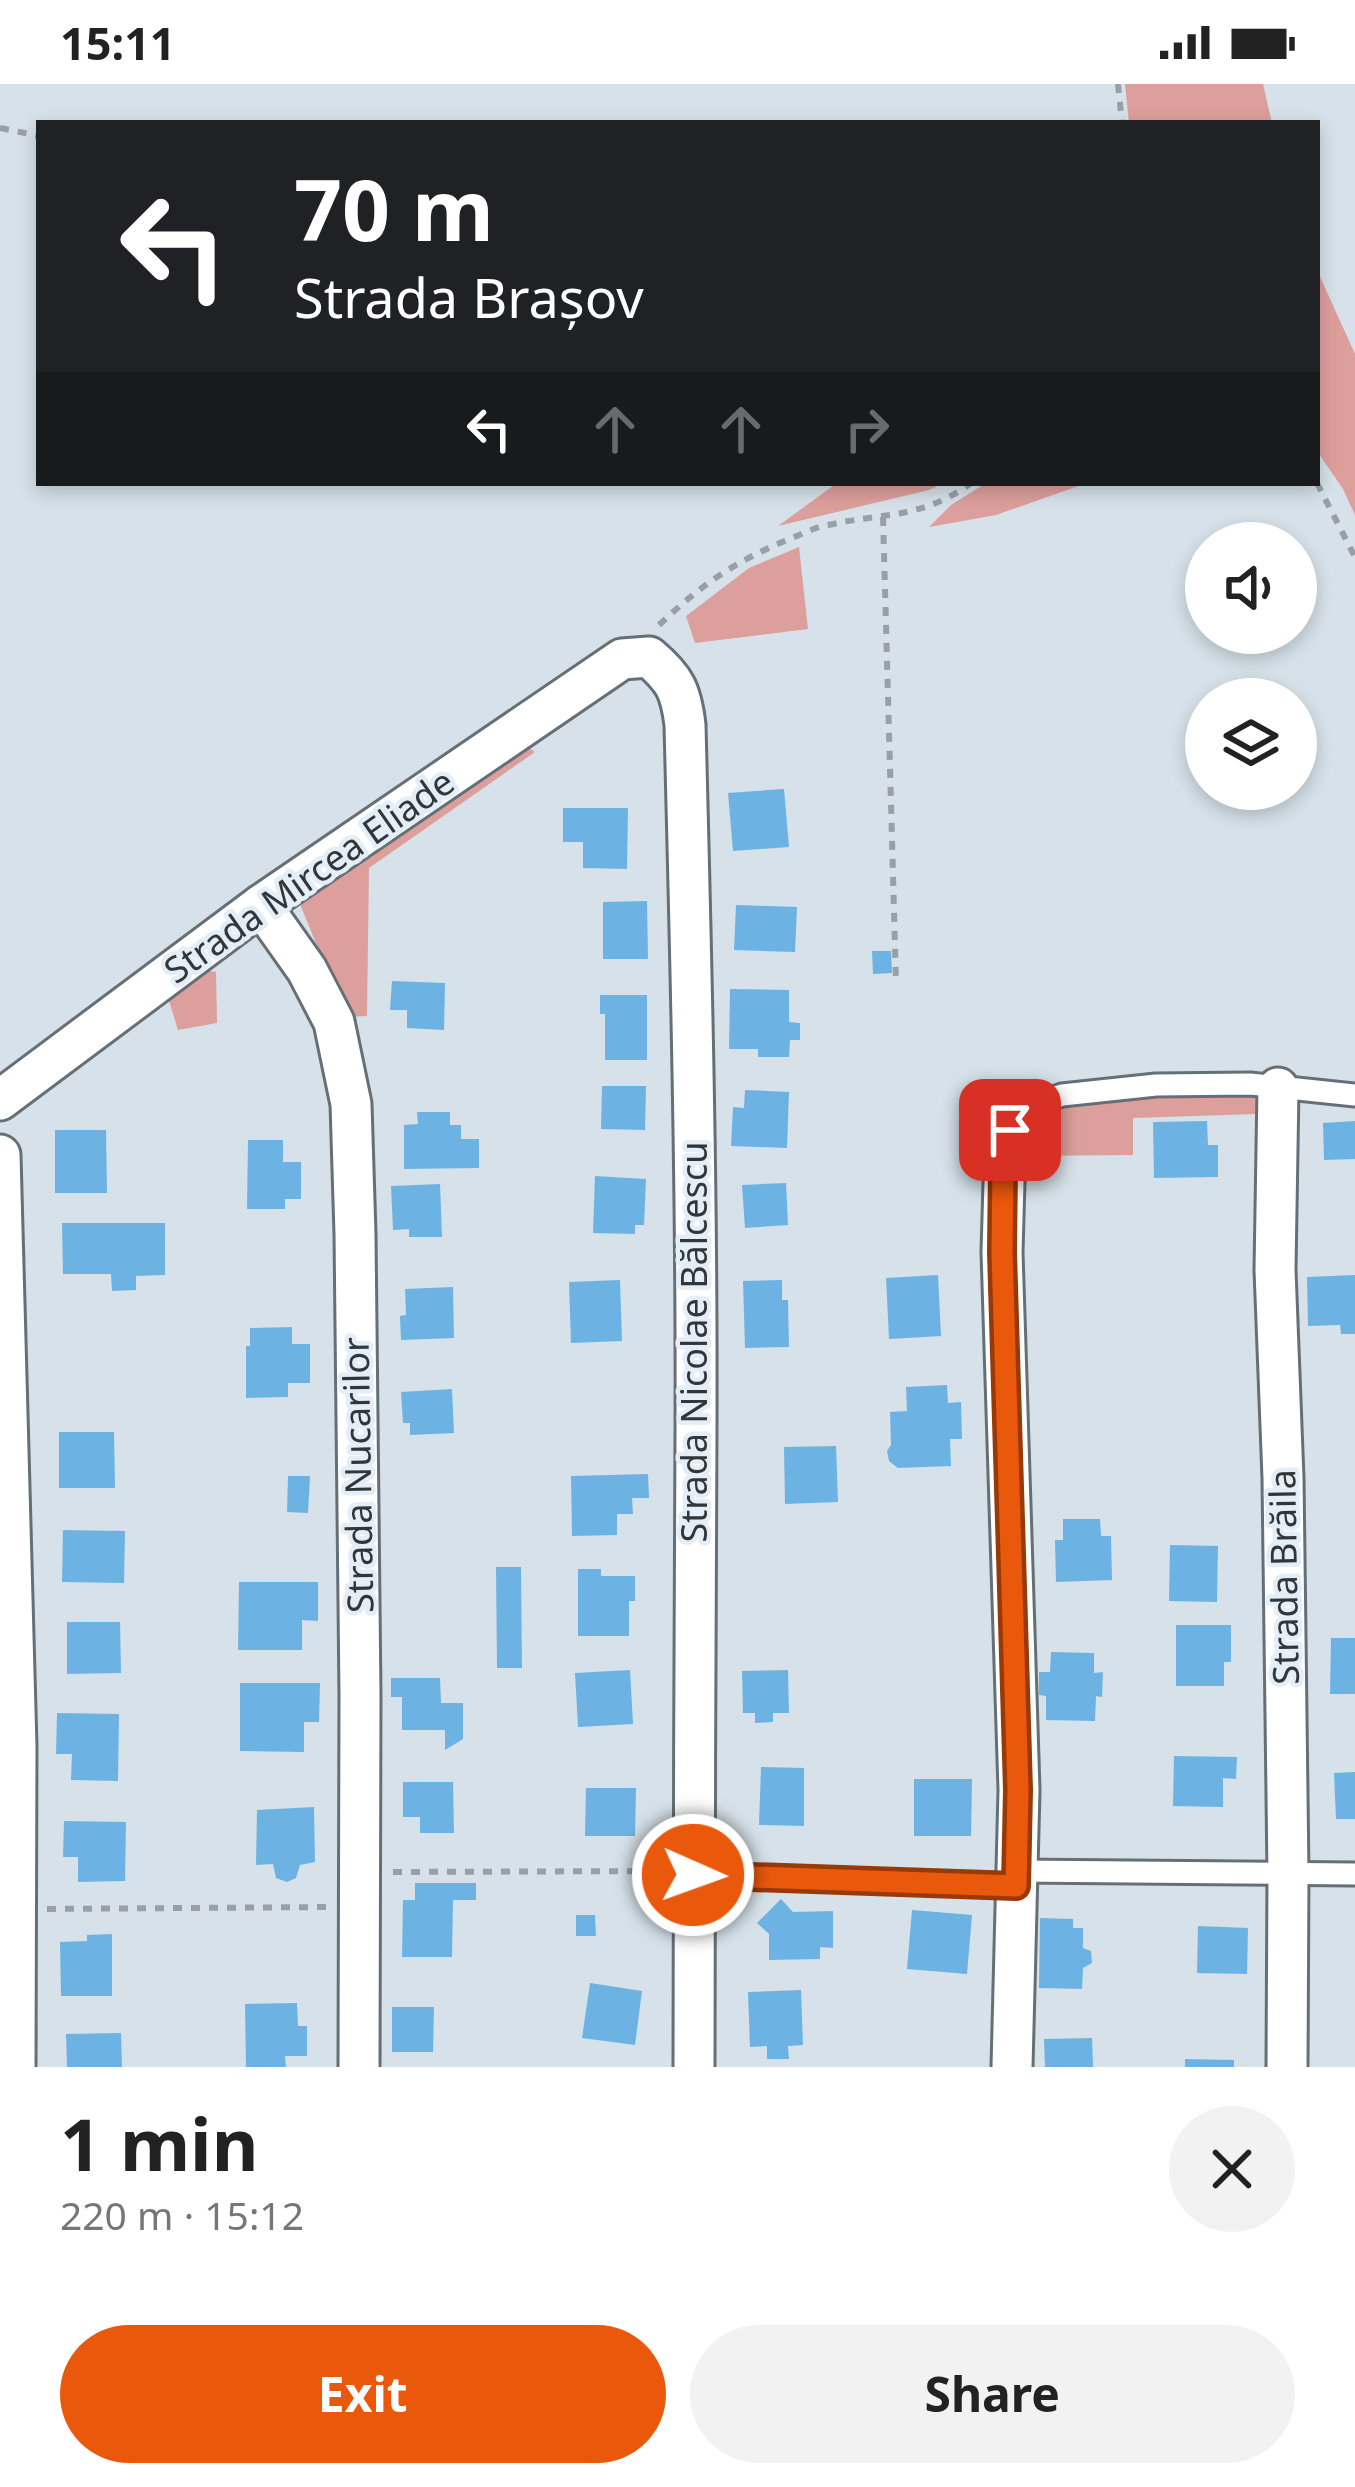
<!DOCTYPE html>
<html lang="en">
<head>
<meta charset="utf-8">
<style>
  :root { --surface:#fff; --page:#f2f2f2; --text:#222; --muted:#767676; --accent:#ea580c }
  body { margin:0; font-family:"Noto Sans",sans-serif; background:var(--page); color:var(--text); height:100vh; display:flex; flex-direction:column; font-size:45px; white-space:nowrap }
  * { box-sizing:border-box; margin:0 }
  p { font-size:39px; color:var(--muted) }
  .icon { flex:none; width:66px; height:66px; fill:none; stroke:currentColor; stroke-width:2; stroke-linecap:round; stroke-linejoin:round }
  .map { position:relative; height:1983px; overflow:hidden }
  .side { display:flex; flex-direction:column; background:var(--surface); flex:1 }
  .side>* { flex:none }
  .top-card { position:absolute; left:36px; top:36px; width:1284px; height:366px; border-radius:0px; box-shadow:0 6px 18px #0003; background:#202124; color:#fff; overflow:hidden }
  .fabs { position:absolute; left:1185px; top:438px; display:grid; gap:24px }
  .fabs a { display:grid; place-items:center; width:132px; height:132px; border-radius:50%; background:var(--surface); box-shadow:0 6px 18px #0003; font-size:60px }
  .pin { position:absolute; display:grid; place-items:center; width:102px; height:102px; color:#fff; margin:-51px; border-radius:24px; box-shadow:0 6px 18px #0006 }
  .me { position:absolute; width:132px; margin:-66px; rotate:92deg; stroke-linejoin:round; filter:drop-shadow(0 0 9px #0008) }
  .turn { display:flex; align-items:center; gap:42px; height:252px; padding:0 60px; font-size:54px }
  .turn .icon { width:156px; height:156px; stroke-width:2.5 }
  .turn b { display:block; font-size:84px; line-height:102px }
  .lanes { display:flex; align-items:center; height:114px; padding:0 60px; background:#0003; justify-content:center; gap:60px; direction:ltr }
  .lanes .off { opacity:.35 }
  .round { display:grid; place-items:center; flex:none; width:126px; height:126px; border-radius:63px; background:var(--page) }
  .head { display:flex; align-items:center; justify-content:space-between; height:204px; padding:0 60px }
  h1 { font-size:72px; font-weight:700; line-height:90px }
  .cta { display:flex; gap:24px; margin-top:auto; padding:24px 60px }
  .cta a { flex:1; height:138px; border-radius:72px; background:var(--accent); color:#fff; font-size:48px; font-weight:700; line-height:138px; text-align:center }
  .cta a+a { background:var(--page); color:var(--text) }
  .status { display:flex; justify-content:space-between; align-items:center; height:84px; padding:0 60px; background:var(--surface); direction:ltr }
  .status svg { height:33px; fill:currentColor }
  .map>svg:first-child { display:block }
</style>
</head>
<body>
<div class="status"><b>15:11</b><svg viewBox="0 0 49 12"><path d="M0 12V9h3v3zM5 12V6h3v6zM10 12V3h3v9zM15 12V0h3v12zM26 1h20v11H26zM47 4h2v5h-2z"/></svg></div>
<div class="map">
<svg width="1355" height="1983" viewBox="0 0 1355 1983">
  <rect width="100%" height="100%" fill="#d6e1e9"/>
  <!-- green -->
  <g fill="#dd9f9c">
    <path d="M1125,0H1263L1272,39H1129Z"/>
    <path d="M1317,186L1355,270V431L1343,405L1317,367Z"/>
    <path d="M837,399H944L929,406L778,442Z"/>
    <path d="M986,399H1087L996,431L929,443L951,421Z"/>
    <path d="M799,463L808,545L695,559L686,532L749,484Z"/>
    <path d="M517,656L535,668L369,784L367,932L346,933L300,820L310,803Z"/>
    <path d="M209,887L216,888L217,939L178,946L167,910L194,891Z"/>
    <path d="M1138,1010H1256V1030L1133,1034V1071L1017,1072C1021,1064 1024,1053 1030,1046C1053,1013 1102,1015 1138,1010Z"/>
  </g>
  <!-- building -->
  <g fill="#6cb3e4">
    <path d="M784,705L789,763L733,767L728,709Z"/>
    <path d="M563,724H628L627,785L583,784V758H563Z"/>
    <path d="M647,817L648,875H603V818Z"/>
    <path d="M736,821L797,823L795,868L734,866Z"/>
    <path d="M872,867H891L892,889L873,890Z"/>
    <path d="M392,897L445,899L444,946L407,944V926H390Z"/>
    <path d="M730,905L789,906V938L800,939V956H790L789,973H758V965H729Z"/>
    <path d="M600,911H647V976H605V930H600Z"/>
    <path d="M602,1002H646L645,1046L601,1045Z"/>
    <path d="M745,1006L789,1008L787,1064L731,1062L733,1023L744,1024Z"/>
    <path d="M417,1028H450V1041H461V1055H479V1084L404,1085V1041L418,1040Z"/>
    <path d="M1207,1037L1208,1061H1218V1093L1154,1094L1153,1038Z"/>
    <path d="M1355,1037V1075L1324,1076L1323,1039Z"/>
    <path d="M55,1046H106L107,1109H55Z"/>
    <path d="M248,1056H283V1078H301V1115H285V1125H247Z"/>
    <path d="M595,1092L646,1095L644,1141H635V1150L593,1149Z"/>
    <path d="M786,1099L788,1141L745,1144L742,1101Z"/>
    <path d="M440,1100L442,1153H409V1145L393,1146L391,1102Z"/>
    <path d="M62,1139H165V1191L136,1192V1206L112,1207L111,1190H63Z"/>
    <path d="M938,1191L941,1252L889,1255L886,1194Z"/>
    <path d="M1355,1191V1250H1341L1340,1241L1308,1242L1307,1193Z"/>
    <path d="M620,1196L622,1257L571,1259L569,1198Z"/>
    <path d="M782,1196V1216H788L789,1263L745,1264L743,1197Z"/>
    <path d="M453,1203L454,1254L401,1256L400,1232L406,1231L405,1205Z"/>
    <path d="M292,1243V1260H310V1299H288V1313L246,1314V1262H250V1244Z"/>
    <path d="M947,1301L948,1319L961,1318L962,1355H950L951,1382L898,1384L889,1377L887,1367L891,1361L890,1328L907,1327L906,1303Z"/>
    <path d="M452,1305L454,1349L410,1351V1339H403L401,1308Z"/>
    <path d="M59,1348H114L115,1404H59Z"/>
    <path d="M836,1362L838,1418L785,1420L784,1363Z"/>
    <path d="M648,1390L649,1414H632L633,1430H617V1451L572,1452L571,1392Z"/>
    <path d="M288,1392H310L308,1429L287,1428Z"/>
    <path d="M1063,1435H1100L1101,1452H1111L1112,1496L1056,1498L1055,1456H1063Z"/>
    <path d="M63,1446L125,1447L124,1499L62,1498Z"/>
    <path d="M1170,1461L1218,1462L1217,1518L1169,1517Z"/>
    <path d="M496,1483H521L522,1584H497Z"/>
    <path d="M578,1485H601V1492H635V1517H629V1552H578Z"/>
    <path d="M239,1498H318V1537L302,1536V1566H238Z"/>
    <path d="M67,1538H120L121,1589L67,1590Z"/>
    <path d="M1176,1541H1231V1578H1224V1602H1176Z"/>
    <path d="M1331,1554H1355V1610H1330Z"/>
    <path d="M1051,1568L1094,1569V1589L1103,1588L1102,1613L1096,1612L1095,1637L1046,1636V1612L1039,1611V1588H1050Z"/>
    <path d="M630,1586L633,1640L578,1643L575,1589Z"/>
    <path d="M788,1586L789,1629H773V1638L755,1639V1629H743L742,1587Z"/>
    <path d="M391,1594H440L441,1619H463V1655L445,1666V1646H402V1613H391Z"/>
    <path d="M240,1599H320L319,1638H304V1668L240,1667Z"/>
    <path d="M57,1629L119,1630L118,1697L71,1696L72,1670H56Z"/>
    <path d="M1174,1672L1237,1673L1236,1695L1223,1694V1723L1173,1722Z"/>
    <path d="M761,1683L804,1684V1742L759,1741Z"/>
    <path d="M1355,1688V1735H1336L1334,1689Z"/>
    <path d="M914,1695H972L971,1752H914Z"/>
    <path d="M403,1698H453L454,1749H420V1733H403Z"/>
    <path d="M586,1704H636L635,1752H585Z"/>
    <path d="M314,1723L315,1778L300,1781L296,1794L287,1798L276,1794L273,1780L256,1781L257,1726Z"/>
    <path d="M64,1737L126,1738L125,1797L78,1798V1773H63Z"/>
    <path d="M415,1799H476V1816H453L452,1873H402L403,1816H415Z"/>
    <path d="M781,1815L793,1828L833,1827V1864L820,1863V1875L769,1876V1850L757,1839Z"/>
    <path d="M912,1826L972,1831L967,1890L907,1885Z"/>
    <path d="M576,1831H595L596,1852H576Z"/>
    <path d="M1040,1834L1073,1835V1844H1083V1864L1091,1867L1092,1879L1083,1884L1082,1905L1039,1904Z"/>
    <path d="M1198,1842L1248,1844L1247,1890L1197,1889Z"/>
    <path d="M112,1850V1912H61L60,1858L87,1857V1851Z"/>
    <path d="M590,1899L642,1907L635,1961L582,1954Z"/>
    <path d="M801,1906L803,1961L788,1962L789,1975H767V1962L750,1963L748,1908Z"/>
    <path d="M297,1919L298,1942H307V1972H285L286,1983H246L245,1920Z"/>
    <path d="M392,1923H434L433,1968H392Z"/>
    <path d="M121,1949L122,1983H67L66,1950Z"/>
    <path d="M1092,1954L1093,1983H1045L1044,1955Z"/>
    <path d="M1185,1975L1234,1976V1983H1185Z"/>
  </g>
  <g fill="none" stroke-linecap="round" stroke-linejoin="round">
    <defs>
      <g id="lane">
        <path d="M1020,1032L1036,1020L1062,1011L1156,1001L1250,1000L1355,1011"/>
        <path d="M1017,1787L1355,1790"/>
        <path d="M693,1791L1016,1802"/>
      </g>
      <g id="street">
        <path d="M261,821L307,886L334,938L351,1020L355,1150L360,1612L359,1983"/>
        <path d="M1278,1004L1275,1186L1283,1394L1288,1790L1287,1983"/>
        <path d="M0,1016L261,821L622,575L649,573C675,595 681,607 685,641C691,876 697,1112 696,1348C696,1560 693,1771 694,1983"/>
        <path d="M0,1071L16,1663L15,1983"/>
        <path d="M1012,1983L1019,1706L1002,1168L1005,1064L1010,1046L1020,1032"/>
      </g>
    </defs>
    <!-- lane casing -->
    <use href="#lane" stroke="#656f76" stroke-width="27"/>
    <!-- street casing -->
    <use href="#street" stroke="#656f76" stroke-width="45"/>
    <!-- path -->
    <g stroke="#98a0a6" stroke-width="6" stroke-dasharray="9 9" stroke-linecap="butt">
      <path d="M1118,0L1122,39"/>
      <path d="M0,44L39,52"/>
      <path d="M1317,399L1355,473"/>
      <path d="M883,433L896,898"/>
      <path d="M659,541C702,500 737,476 792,454C804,449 816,443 828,441C881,429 923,435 971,399"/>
      <path d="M393,1788L662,1787"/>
      <path d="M47,1825L328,1823"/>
    </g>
    <!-- lane -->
    <use href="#lane" stroke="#fff" stroke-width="21"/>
    <!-- street -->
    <use href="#street" stroke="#fff" stroke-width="39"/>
  </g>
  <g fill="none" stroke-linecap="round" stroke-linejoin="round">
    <defs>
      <path id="route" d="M693,1791L1016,1802L1018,1706L1002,1168L1003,1082L1010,1046"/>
    </defs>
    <!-- route casing -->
    <use href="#route" stroke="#983908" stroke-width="30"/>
    <!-- route -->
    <use href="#route" stroke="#ea580c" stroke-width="21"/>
  </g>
  <g text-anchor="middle" stroke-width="9" stroke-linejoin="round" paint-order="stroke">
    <!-- street labels -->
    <g font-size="36" fill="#323639" stroke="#e3eef7">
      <text transform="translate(309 792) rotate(-35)" y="13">Strada Mircea Eliade</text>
      <text transform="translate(694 1258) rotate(-90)" y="13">Strada Nicolae Bălcescu</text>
      <text transform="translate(358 1391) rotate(-91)" y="13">Strada Nucarilor</text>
      <text transform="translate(1284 1493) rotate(-91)" y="13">Strada Brăila</text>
    </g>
  </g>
</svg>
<div class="fabs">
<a><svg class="icon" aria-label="sound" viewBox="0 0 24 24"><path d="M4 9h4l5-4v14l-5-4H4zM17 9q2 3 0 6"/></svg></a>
<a><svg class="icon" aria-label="layers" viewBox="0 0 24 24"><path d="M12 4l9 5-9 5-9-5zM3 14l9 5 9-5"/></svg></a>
</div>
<div class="pin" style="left:1010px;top:1046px;background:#d93025"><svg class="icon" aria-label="arrive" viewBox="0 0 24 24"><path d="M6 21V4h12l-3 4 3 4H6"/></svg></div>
<svg class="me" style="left:693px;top:1791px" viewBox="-20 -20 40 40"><circle r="17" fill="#ea580c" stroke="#fff" stroke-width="3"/><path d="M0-11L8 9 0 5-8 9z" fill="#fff"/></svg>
<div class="top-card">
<div class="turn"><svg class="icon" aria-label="left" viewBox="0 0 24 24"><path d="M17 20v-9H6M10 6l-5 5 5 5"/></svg><div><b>70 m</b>Strada Brașov</div></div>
<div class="lanes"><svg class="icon" aria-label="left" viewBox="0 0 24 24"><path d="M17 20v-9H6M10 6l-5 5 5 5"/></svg><svg class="icon off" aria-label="ahead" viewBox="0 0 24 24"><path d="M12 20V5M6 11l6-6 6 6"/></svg><svg class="icon off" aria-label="ahead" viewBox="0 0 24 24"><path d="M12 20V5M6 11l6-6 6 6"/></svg><svg class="icon off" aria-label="right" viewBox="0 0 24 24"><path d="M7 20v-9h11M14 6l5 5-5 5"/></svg></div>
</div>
</div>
<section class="side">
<div class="head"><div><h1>1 min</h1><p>220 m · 15:12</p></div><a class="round"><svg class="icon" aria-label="close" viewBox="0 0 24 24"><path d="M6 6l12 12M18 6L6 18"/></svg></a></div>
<div class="cta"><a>Exit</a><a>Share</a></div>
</section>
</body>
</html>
